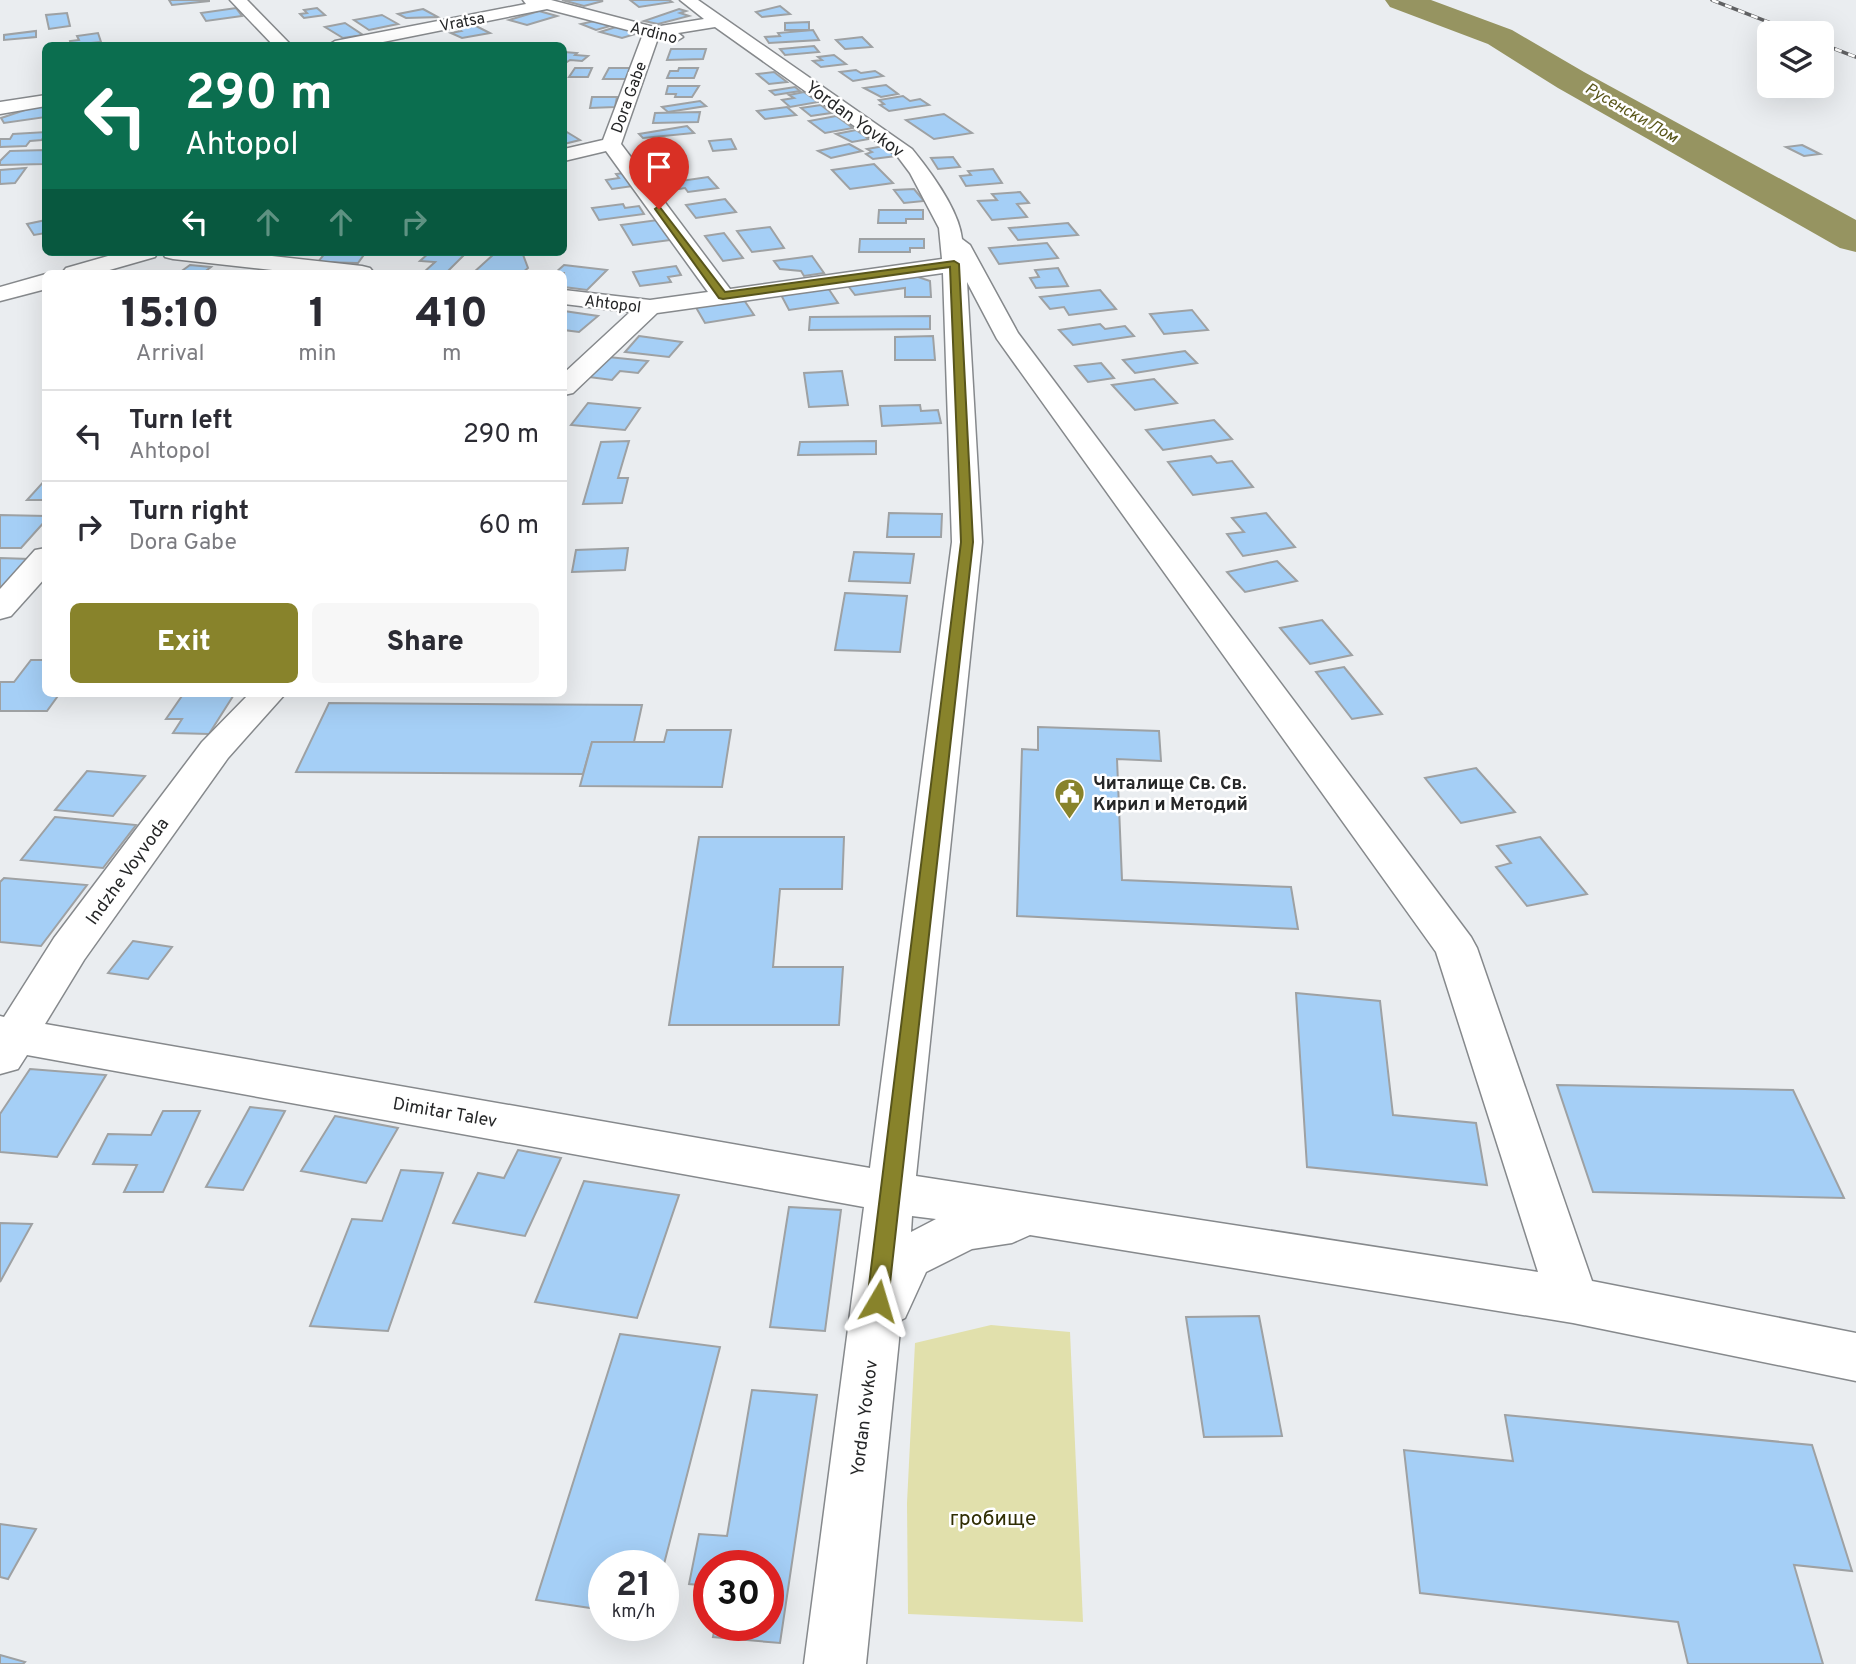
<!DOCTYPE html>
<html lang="en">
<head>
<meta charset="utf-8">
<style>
  :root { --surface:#fff; --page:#f7f7f7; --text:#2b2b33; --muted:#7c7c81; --line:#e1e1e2; --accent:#88832b }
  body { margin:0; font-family:Overpass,sans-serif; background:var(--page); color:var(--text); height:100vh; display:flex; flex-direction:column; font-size:26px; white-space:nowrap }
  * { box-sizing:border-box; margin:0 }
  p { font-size:23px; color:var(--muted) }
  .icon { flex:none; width:38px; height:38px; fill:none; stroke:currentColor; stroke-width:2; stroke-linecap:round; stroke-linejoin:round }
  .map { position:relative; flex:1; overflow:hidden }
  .panel { position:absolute; left:42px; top:270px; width:525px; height:427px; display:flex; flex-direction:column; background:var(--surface); border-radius:10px; box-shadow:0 7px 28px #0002 }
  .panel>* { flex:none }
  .guide { position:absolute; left:42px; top:42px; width:525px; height:214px; border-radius:10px; box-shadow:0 7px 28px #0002; background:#0b6e4f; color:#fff; overflow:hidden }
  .tools { position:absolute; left:1757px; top:21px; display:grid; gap:14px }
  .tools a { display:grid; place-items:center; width:77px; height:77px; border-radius:10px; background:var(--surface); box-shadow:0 7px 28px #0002; font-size:35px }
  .speed { position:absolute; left:588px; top:1550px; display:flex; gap:14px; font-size:35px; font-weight:700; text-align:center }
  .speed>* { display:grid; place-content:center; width:91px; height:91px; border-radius:50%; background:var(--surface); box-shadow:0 7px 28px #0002; line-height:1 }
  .speed small { font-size:18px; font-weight:400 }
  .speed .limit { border:10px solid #d22; background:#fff; color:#111 }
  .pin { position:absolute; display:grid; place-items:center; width:60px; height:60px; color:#fff; margin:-72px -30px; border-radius:50% 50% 50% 0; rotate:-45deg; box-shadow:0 0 7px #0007 }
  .pin .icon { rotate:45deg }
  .me { position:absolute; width:77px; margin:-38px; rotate:7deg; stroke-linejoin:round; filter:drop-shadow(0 0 5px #0008) }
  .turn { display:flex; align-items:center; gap:24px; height:147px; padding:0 28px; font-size:32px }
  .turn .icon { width:91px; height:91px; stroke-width:2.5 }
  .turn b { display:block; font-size:49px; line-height:60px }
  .lanes { display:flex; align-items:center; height:66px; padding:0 28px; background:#0003; justify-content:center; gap:35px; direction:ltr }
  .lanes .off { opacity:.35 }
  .eta { display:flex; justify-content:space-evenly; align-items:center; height:119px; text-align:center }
  .eta b { font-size:42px; font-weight:800; line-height:49px }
  .action { display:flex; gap:14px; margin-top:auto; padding:14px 28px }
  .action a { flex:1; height:80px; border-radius:10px; background:var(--accent); color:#fff; font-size:28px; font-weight:800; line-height:80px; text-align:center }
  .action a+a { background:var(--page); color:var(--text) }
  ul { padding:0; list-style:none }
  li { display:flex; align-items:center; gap:21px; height:91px; padding:0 28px; border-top:2px solid var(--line) }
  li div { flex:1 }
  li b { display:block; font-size:26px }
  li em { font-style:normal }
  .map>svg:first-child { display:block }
</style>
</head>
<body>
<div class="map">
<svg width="1856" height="1664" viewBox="0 0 1856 1664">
  <rect width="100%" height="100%" fill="#eaedf0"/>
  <!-- green -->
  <path fill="#e1e0ac" d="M991,1325L1070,1332L1083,1622L908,1614L907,1503L915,1343Z"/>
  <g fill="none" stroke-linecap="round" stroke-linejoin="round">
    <!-- river -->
    <path fill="#969461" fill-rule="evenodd" d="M1385,0H1431L1512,30L1584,72L1856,220V252L1840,248L1558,88L1488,44L1390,7Z"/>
  </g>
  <!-- building -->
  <g fill="#a5cff6" stroke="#9ea1a3" stroke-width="2">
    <path d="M169,0H209V1L172,5Z"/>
    <path d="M562,0H599L603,1L584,6Z"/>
    <path d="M630,0H669L672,2L639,7Z"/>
    <path d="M780,6L790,14L762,17L756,12Z"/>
    <path d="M236,8L242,16L206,21L201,13Z"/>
    <path d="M317,8L325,15L304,18L300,14L307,13L304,10Z"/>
    <path d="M423,9L438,17L406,18L398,14Z"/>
    <path d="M679,9L686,11L680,13L689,16L658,24L644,21Z"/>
    <path d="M539,11L557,16L527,25L509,20Z"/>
    <path d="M67,13L70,26L49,29L46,15Z"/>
    <path d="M382,15L398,24L369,30L354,20Z"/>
    <path d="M599,20L614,25L596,30L581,24Z"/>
    <path d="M809,22V30H785V23Z"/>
    <path d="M345,23L363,35L343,38L325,27Z"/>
    <path d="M474,25L490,33L462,38L451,33L461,31L456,28Z"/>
    <path d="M619,26L642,32L622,38L600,32Z"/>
    <path d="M813,30L819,40L769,43L765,37L780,36L778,33Z"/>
    <path d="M36,31V37L4,40V35Z"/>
    <path d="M98,33L101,42L71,45L70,41L79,40L77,36Z"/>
    <path d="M862,37L872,47L845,49L836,40Z"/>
    <path d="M814,46L819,52L785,55L780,49Z"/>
    <path d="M671,49H706L703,59L667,60Z"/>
    <path d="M564,52L577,53L575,55L588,56L582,61L570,60L564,64Z"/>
    <path d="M834,55L846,64L821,67L813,61L822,60L818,57Z"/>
    <path d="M575,68H592L588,77H569Z"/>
    <path d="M609,68H632L627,79H603Z"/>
    <path d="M679,68H698L694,78H667L670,71H678Z"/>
    <path d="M856,70L861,73L875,71L883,76L853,81L840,72Z"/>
    <path d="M774,72L787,82L769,84L757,74Z"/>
    <path d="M886,85L898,94L881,97L864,88Z"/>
    <path d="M668,86H699L692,97H675L676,94H666Z"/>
    <path d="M795,87L800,91L775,95L770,91Z"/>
    <path d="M804,92L818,102L790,107L782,100L794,98L789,95Z"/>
    <path d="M903,96L910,101L920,99L929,105L889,111L880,105L884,104L879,100Z"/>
    <path d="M592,97H617L615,107L590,108Z"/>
    <path d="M700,101L706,106L668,112L662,107Z"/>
    <path d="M46,103V117L4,123L1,118Z"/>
    <path d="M821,105L831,113L811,116L801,108Z"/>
    <path d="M787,107L796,115L765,119L757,111Z"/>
    <path d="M700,112L698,122L653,123L655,113Z"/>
    <path d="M944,114L972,133L934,139L906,120Z"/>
    <path d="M836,116L853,128L825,133L809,121Z"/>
    <path d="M687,126L694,133L643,138L639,134Z"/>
    <path d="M856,130L869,139L852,142L836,134Z"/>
    <path d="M564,131H565L580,140L564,144Z"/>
    <path d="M46,132L42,140L30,141L26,146L0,147V139H10L13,134Z"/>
    <path d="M731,139L736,149L713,151L709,141Z"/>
    <path d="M849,144L862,151L831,158L818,151Z"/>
    <path d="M1802,145L1820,154L1804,156L1786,147Z"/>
    <path d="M884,146L896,156L873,159L866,154L872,152L867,149Z"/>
    <path d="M46,150L44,164L0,165V161L10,151Z"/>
    <path d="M953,157L960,167L938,169L931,158Z"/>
    <path d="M874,164L893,183L850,189L832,170Z"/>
    <path d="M26,168L15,183L0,184V170Z"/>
    <path d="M993,169L1002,183L966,186L960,176L971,175L968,171Z"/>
    <path d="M631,172L640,185L612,189L606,180L619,178L616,174Z"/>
    <path d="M708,177L718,188L688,192L685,188L673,190L667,183Z"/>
    <path d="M914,189L924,201L904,203L894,190Z"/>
    <path d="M1020,192L1029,203L1017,204L1027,217L992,220L978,201L997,200L992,194Z"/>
    <path d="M725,199L736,212L696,218L686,205Z"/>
    <path d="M623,204L625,208L639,206L644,214L599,220L592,208Z"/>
    <path d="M879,210H923V219H906V223H878Z"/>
    <path d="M665,219L678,239L633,245L621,225Z"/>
    <path d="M46,220V233L34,235L27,224Z"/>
    <path d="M1068,223L1078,235L1018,240L1009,228Z"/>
    <path d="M770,227L784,248L752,252L737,231Z"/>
    <path d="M724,233L743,258L723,261L705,236Z"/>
    <path d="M860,239H924V248H910V252H859Z"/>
    <path d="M1047,243L1058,258L999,264L989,248Z"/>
    <path d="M326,252H366L358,263L318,262Z"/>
    <path d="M430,252H436L465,254L446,273L424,272L435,262L420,261Z"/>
    <path d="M522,252L528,268L522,273H473L494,254Z"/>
    <path d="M812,256L824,273L804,276L801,271L780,269L774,261Z"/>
    <path d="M190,265L211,267L203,273H179Z"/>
    <path d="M564,265L607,270L587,290L564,287V273H555Z"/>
    <path d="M676,266L681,275L668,277L671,282L640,286L633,272Z"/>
    <path d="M1058,268L1068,286L1036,288L1030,278L1039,277L1035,270Z"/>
    <path d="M909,274L930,281L931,297H905V288L855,295L846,283Z"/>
    <path d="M826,285L838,303L789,310L779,291Z"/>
    <path d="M1100,290L1116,309L1069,315L1064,307L1050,309L1040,297Z"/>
    <path d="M742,297L754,315L705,323L694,304Z"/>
    <path d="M1192,310L1208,330L1164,334L1150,314Z"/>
    <path d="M564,311L598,316L579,332L564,330Z"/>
    <path d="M930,316V329L809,330L810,317Z"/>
    <path d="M1100,324L1105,329L1125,326L1134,336L1073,345L1059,330Z"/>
    <path d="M639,336L682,342L669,357L625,352Z"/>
    <path d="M933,336L935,360H895V337Z"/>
    <path d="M1185,351L1197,363L1135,373L1123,360Z"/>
    <path d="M608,357L648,361L638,373L620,371L612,380L589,377Z"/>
    <path d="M1101,363L1114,378L1088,382L1075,366Z"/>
    <path d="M842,371L848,405L809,407L804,373Z"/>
    <path d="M1154,379L1177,403L1135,410L1112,385Z"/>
    <path d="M588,403L640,408L625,430L571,425Z"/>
    <path d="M920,405L921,411L938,410L941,423L882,426L880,406Z"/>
    <path d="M1214,420L1232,439L1163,450L1146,430Z"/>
    <path d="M629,441L618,478H628L622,503L583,504L601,442Z"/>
    <path d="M876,441V454L798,455L800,442Z"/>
    <path d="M1211,456L1217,463L1232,461L1253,487L1193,495L1168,462Z"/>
    <path d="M46,479V500H27Z"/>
    <path d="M889,513L942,514L941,537H887Z"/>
    <path d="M1266,513L1295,547L1243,556L1227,534L1244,532L1232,518Z"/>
    <path d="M0,515L46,516V520L21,548H0Z"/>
    <path d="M628,548L625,570L572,572L576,550Z"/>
    <path d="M854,552L914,554L910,583L849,581Z"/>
    <path d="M0,558L29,559L0,590Z"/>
    <path d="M1277,561L1297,581L1245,592L1227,572Z"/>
    <path d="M845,593L907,596L900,652L835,650Z"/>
    <path d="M1322,620L1352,655L1310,664L1280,628Z"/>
    <path d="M31,660H46V693H60L47,711H0V682H14Z"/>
    <path d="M1344,667L1382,714L1352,719L1316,672Z"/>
    <path d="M184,693H235L209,734L173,733L182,719H166Z"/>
    <path d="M329,703L642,705L634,742H592L583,774L296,772Z"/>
    <path d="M1038,727L1159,731L1161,761L1117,759L1122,880L1291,887L1298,929L1017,916L1022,749L1038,750Z"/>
    <path d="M667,730H731L722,787L580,786L592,742H664Z"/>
    <path d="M1476,768L1515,812L1461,823L1425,778Z"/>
    <path d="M87,771L145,776L113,816L55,810Z"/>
    <path d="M55,817L136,825L103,868L21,860Z"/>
    <path d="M699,837H844L842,889H780L773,967H843L839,1025H669Z"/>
    <path d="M1540,837L1587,894L1527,906L1496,867L1511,863L1497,846Z"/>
    <path d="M4,878L87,885L41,946L0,942V882Z"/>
    <path d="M133,941L172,947L148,979L108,973Z"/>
    <path d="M1296,993L1380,1001L1393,1115L1476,1123L1487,1185L1307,1167Z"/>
    <path d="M30,1069L106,1075L57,1157L0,1152V1114Z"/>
    <path d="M1557,1085L1793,1090L1844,1198L1593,1192Z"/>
    <path d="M250,1107L285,1111L243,1190L206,1187Z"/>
    <path d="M163,1111H200L163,1192H124L137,1165L93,1164L108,1134L151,1135Z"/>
    <path d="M335,1116L398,1128L366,1183L301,1171Z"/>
    <path d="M518,1150L561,1158L525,1236L453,1223L478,1173L504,1178Z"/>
    <path d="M401,1170L443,1173L388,1331L310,1326L352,1219L382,1221Z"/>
    <path d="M584,1181L679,1195L637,1318L535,1302Z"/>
    <path d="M789,1207L841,1210L825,1331L770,1327Z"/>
    <path d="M0,1223L32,1224L0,1282Z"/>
    <path d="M1259,1316L1282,1436L1204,1437L1186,1317Z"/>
    <path d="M620,1334L720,1347L663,1568L604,1566V1610L536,1600Z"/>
    <path d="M752,1390L817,1395L780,1643L713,1637L715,1626H768V1566H709V1586L689,1584L699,1534L727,1536Z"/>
    <path d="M1505,1415L1812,1445L1852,1571L1794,1565L1823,1664H1688L1678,1622L1420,1593L1404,1450L1513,1461Z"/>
    <path d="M0,1524L36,1529L8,1579L0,1577Z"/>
    <path d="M0,1655L25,1662L23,1664H0Z"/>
  </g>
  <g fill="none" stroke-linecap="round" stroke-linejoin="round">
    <defs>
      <g id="minor">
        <path d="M230,0H247L292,46H274Z"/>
        <path d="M523,0H551L654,27L704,19L680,0H698L912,149C930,171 959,210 962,239L970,245L1018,333L1471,937L1477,948L1592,1281L1856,1333V1381L1573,1323L1030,1235L1012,1243L972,1249L926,1272L905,1318L901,1320L866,1664H804L864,1207L27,1055L18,1069L0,1074V1016L4,1017L54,938L202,742L250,693H286L228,758L84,960L45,1024L870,1168L952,542L943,273L657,313L573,393L564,395V373L630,312L564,304V290L650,300L708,292L606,151L564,161V149L603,140L643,34L547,9L363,46H327L335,41L526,4ZM715,27L898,157L910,173L939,228L942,259L730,289L621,144L658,38L675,42L683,37L678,33ZM967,282L997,339L1436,952L1538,1272L916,1176L982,542ZM912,1216L936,1219L911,1232Z"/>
        <path d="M46,95V106L0,114V102Z"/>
        <path d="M122,252H158L155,257L99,273H62L66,268Z"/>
        <path d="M162,252H235L362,266L370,268L374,273H300L173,259L165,257Z"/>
        <path d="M46,274V289L0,301V287Z"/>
        <path d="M46,548V577L11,616L0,619V589L35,550Z"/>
      </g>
    </defs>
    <!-- minor casing -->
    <use href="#minor" stroke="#86898c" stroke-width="3"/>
    <!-- minor -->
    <use href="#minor" fill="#fff" fill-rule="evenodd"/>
    <defs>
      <g id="rail">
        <path d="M1712,0L1796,33"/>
        <path d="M1822,44L1856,57"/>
      </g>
    </defs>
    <!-- rail casing -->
    <use href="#rail" stroke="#606163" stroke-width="3.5"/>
    <!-- rail -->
    <use href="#rail" stroke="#fff" stroke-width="2.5" stroke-dasharray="7" stroke-linecap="butt"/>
  </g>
  <!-- route -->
  <path fill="#88832b" stroke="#58551c" stroke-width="2" d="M659,206L725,292L954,261L959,264L973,542L888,1301L885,1308L878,1310L870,1308L867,1301L961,542L950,267L723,299L719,298L655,209Z"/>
  <!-- icons -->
  <defs>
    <symbol id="civic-pin" viewBox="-11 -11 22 30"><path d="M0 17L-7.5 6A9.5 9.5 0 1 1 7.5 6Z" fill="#88832b" stroke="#fff"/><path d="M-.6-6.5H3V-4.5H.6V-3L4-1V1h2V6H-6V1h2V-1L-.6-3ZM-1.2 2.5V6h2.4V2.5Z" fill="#fff"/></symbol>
  </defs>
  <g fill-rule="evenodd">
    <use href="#civic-pin" x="1052" y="776" width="35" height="47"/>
  </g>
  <g text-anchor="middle" stroke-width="5" stroke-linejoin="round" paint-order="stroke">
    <!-- far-street labels -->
    <g font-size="16" fill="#262728" stroke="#fff">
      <text transform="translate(462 21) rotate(-11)" y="6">Vratsa</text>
      <text transform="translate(654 32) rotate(14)" y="6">Ardino</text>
      <text transform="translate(628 97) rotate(-70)" y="6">Dora Gabe</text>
      <text transform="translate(613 303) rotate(7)" y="6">Ahtopol</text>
    </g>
    <!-- far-water labels -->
    <g font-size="16" font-style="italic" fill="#585518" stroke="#fff">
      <text transform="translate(1632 112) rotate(30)" y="6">Русенски Лом</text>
    </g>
    <!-- street labels -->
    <g font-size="18" fill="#262728" stroke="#fff">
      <text transform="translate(855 119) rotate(36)" y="6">Yordan Yovkov</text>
      <text transform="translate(127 871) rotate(-54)" y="6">Indzhe Voyvoda</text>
      <text transform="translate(445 1112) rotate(10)" y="6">Dimitar Talev</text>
      <text transform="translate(864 1418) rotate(-83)" y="6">Yordan Yovkov</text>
    </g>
    <!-- poi labels -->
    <g font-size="18" font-weight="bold" fill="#262728" stroke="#fff" text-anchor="start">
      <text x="1093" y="789">Читалище Св. Св.<tspan x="1093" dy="21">Кирил и Методий</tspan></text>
    </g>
    <!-- near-park labels -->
    <g font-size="21" fill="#302e03" stroke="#fff">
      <text x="993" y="1525">гробище</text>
    </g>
  </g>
</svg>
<div class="tools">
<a><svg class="icon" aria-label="layers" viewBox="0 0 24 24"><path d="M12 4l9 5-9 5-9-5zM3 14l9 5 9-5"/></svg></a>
</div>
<div class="speed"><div>21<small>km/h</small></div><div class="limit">30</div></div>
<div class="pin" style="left:659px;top:209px;background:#d93025"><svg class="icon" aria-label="arrive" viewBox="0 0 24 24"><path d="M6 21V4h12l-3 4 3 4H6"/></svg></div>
<svg class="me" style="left:878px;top:1301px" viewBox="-20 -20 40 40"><path d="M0-17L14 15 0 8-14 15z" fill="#88832b" stroke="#fff" stroke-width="4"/></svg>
<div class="guide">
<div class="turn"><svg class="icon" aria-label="left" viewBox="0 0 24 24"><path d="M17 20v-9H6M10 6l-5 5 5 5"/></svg><div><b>290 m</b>Ahtopol</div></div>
<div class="lanes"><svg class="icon" aria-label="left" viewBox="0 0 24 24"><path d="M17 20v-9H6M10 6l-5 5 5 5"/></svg><svg class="icon off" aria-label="ahead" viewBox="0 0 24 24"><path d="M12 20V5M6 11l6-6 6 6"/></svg><svg class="icon off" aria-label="ahead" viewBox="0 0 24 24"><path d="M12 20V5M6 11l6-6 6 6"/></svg><svg class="icon off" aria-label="right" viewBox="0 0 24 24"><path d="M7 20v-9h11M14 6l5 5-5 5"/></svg></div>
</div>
<section class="panel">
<div class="eta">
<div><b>15:10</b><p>Arrival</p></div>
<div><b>1</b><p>min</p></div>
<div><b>410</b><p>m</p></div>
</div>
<ul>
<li><svg class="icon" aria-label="left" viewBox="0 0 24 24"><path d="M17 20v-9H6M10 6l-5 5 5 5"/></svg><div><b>Turn left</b><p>Ahtopol</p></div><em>290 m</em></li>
<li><svg class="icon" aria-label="right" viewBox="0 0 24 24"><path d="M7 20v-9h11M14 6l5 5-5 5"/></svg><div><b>Turn right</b><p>Dora Gabe</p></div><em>60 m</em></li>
</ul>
<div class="action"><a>Exit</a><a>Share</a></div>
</section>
</div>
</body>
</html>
